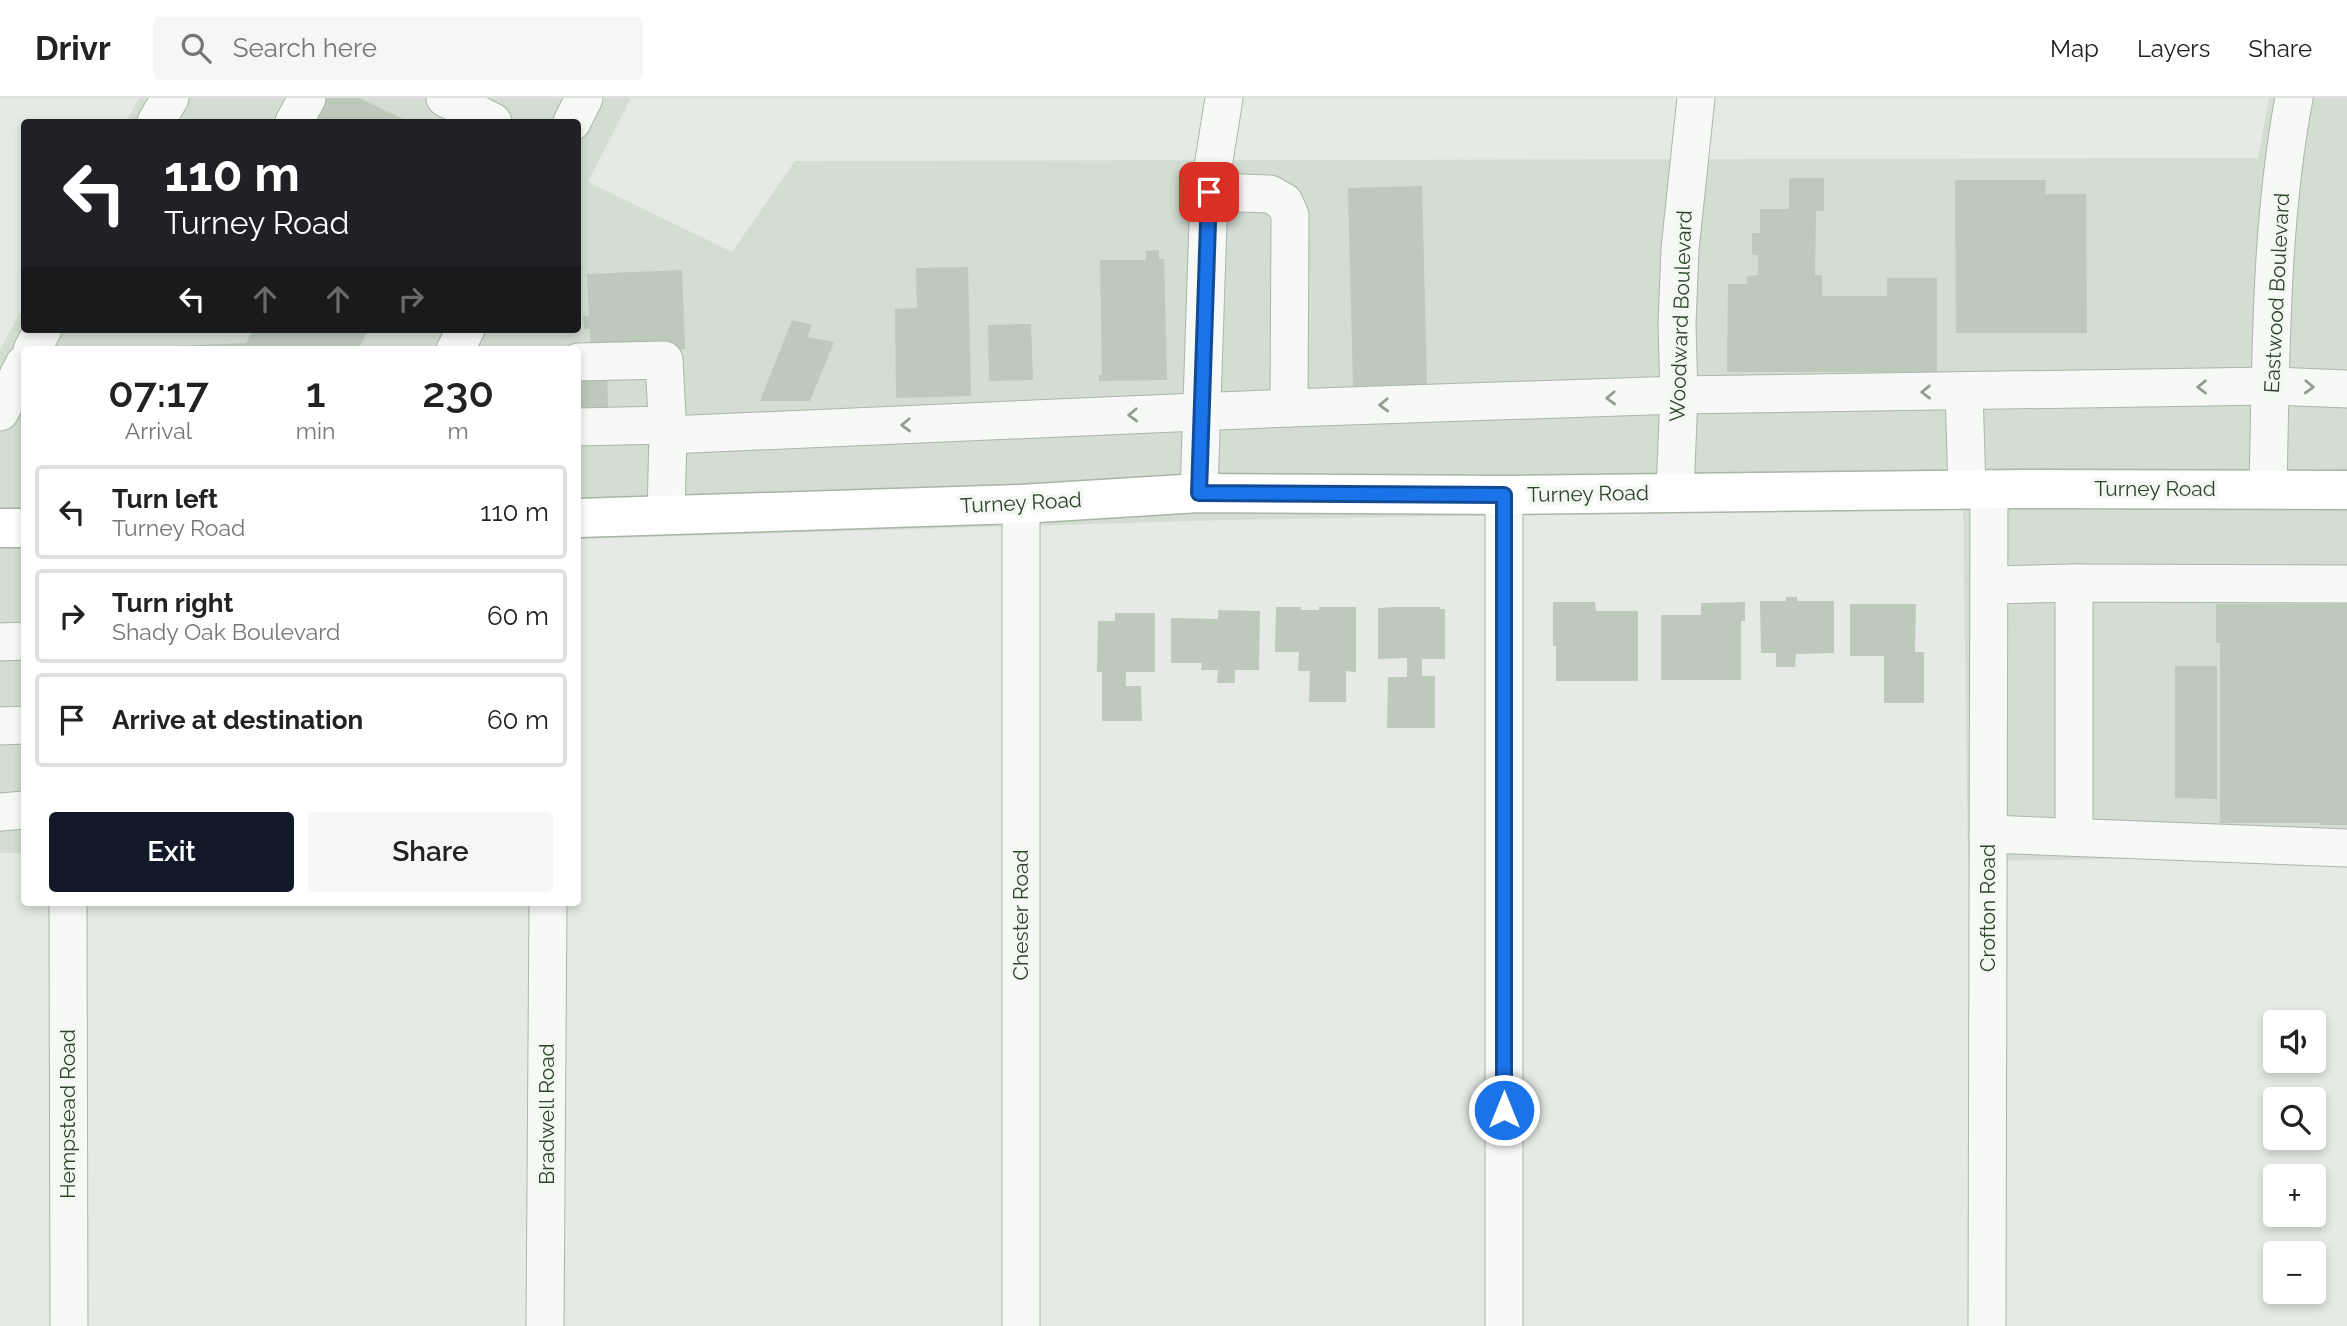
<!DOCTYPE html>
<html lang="en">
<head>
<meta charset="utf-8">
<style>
  :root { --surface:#fff; --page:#f6f6f6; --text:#222; --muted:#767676; --line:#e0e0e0; --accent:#111827 }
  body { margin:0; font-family:Raleway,sans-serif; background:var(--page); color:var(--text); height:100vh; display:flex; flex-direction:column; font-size:26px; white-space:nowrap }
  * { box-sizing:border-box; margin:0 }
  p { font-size:23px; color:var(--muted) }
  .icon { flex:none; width:38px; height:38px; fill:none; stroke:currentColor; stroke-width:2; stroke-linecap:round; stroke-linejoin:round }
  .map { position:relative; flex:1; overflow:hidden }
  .side { position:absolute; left:21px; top:248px; width:560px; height:560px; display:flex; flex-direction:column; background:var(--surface); border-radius:7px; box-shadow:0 4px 10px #0003 }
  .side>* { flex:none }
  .top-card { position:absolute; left:21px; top:21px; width:560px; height:214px; border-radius:7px; box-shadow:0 4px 10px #0003; background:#202124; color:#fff; overflow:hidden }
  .tools { position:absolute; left:2263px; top:912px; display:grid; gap:14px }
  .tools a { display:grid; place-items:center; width:63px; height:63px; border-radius:7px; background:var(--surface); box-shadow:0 4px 10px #0003; font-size:35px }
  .pin { position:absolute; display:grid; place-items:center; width:60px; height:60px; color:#fff; margin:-30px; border-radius:14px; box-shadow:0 4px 10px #0006 }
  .me { position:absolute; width:77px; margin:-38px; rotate:0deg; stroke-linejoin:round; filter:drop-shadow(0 0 5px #0008) }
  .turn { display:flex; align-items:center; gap:24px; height:147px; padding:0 28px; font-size:32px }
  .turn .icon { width:91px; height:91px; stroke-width:2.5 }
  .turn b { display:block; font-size:49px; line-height:60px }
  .lanes { display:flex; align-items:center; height:66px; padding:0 28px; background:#0003; justify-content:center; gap:35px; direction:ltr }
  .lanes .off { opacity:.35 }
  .eta { display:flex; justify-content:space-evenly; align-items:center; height:119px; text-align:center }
  .eta b { font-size:42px; font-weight:600; line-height:49px }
  .cta { display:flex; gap:14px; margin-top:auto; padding:14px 28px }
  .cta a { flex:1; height:80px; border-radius:7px; background:var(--accent); color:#fff; font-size:28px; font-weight:600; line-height:80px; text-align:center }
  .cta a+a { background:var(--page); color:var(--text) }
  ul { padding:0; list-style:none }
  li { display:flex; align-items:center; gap:21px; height:94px; margin:0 14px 10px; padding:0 14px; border:4px solid var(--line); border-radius:7px }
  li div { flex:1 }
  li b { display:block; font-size:26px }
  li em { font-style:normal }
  header { display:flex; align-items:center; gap:42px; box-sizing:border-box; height:98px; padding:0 35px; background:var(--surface); border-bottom:2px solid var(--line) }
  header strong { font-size:33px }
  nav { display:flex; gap:38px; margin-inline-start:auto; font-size:24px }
  .search { width:490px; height:63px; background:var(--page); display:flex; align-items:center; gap:18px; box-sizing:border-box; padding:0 24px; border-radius:7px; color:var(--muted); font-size:26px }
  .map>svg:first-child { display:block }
</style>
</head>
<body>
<header>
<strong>Drivr</strong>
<div class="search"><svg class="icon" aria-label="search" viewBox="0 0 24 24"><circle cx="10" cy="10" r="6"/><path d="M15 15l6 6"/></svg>Search here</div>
<nav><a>Map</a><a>Layers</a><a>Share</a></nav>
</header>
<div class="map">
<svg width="2347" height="1228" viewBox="0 0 2347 1228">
  <rect width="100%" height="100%" fill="#e5ebe4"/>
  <!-- built -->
  <path fill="#d3ddd2" d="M139,0H631L588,84L732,154L795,63L2258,60L2269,0H2347V758L1968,763L1963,409L1225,422L578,441V252H24V755H0V252L24,207V231H578V24H126Z"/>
  <!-- building -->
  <g fill="#bcc9bb">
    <path d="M323,0H359L410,24H310Z"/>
    <path d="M1789,80H1824V113H1816L1815,177H1822V198H1887V180H1937V274H1727L1728,186H1747V178L1758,177V157H1752V135H1760V111H1789Z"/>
    <path d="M1955,82H2046L2045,96H2086L2087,235H1956Z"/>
    <path d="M1422,88L1427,287L1353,288L1348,90Z"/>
    <path d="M1159,152V161H1164L1167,282L1099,283V277H1102L1100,162H1146V153Z"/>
    <path d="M968,169L971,298L896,300L895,211L917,210L916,170Z"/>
    <path d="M682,172L685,251L622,254L591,259L590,231H584L583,218H589L587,176Z"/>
    <path d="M792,222L812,227L807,239L834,244L810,303H760Z"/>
    <path d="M1031,226L1033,282L989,283L988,227Z"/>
    <path d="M253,231H369L358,252H121V250L246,245Z"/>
    <path d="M607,268L608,309L578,310V270Z"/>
    <path d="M1786,499H1797V503H1834V555L1796,556L1795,569H1776V555H1761L1760,503H1786Z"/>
    <path d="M1553,504H1595L1596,513H1638V583H1556V548H1553Z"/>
    <path d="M1745,504V523H1741V582H1661V517H1701V505Z"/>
    <path d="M1850,506H1916L1915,554H1924V605H1884V558H1850Z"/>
    <path d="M2216,506H2347V727H2320V725H2220V545H2216Z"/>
    <path d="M1276,509H1301V512H1319V509H1356V574L1346,573V604H1309L1310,573H1298L1299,554H1275Z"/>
    <path d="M1395,509H1440V511H1445V561H1422V578H1435V630H1387L1388,579H1407V560L1378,561V510Z"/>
    <path d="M1218,512L1260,513L1259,572H1235V585H1217L1218,572H1201L1202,565H1171V520L1218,521Z"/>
    <path d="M1115,515H1155V574H1126V588H1141L1142,623H1102V574H1097L1098,523H1115Z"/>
    <path d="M2175,568H2217V701L2175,700Z"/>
  </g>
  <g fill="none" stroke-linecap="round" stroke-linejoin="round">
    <defs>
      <g id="minor">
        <path d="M445,0L493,24"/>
        <path d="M156,24L170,0"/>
        <path d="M294,24L307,0"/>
        <path d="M572,24L584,0"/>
        <path d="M1209,94L1270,96L1284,104L1290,117L1289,310"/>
        <path d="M32,252L43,231"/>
        <path d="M455,252L466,231"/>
        <path d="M578,264L664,262L668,337L666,417"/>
        <path d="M1964,293L1967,391"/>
        <path d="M0,314L24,266"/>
        <path d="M578,329L667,327"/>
        <path d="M668,337L1289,310L1679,297L2271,288L2347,291"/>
        <path d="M2268,390C2271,262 2270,127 2294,0"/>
        <path d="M1675,394L1679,297L1677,226L1680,151L1696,0"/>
        <path d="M1199,395L1209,94L1224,0"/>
        <path d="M1504,397V1228"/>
        <path d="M1989,487L2074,485"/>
        <path d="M0,544L24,543"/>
        <path d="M0,628L24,627"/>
        <path d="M0,714L24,712"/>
        <path d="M1988,736L2347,750"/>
        <path d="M2074,739V485L2347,486"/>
        <path d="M68,805L69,1228"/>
        <path d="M545,1228L548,805"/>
        <path d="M1021,1228V406"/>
        <path d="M1987,1228L1989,391"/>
      </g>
      <g id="major">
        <path d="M578,420L1021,406L1199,395L1504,397L2023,391L2347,392"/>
        <path d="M0,430H24"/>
      </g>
    </defs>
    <!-- minor casing -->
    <use href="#minor" stroke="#aab6a9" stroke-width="39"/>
    <!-- major casing -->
    <use href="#major" stroke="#a6b7a3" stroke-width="41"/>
    <!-- minor -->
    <use href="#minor" stroke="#f7f9f6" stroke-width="37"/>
    <!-- major -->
    <use href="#major" stroke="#fff" stroke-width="38"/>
  </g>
  <!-- one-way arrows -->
  <defs><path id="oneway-chevron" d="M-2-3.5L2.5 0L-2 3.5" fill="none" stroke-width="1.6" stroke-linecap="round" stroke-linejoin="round" transform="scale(1.75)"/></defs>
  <g stroke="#929e90">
    <use href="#oneway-chevron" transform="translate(2202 289) rotate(179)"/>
    <use href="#oneway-chevron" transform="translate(2309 289) rotate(2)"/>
    <use href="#oneway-chevron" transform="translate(1926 294) rotate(179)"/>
    <use href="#oneway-chevron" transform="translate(1611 300) rotate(178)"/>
    <use href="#oneway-chevron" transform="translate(1384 307) rotate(178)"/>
    <use href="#oneway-chevron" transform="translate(1133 317) rotate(178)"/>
    <use href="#oneway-chevron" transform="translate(906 327) rotate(178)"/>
  </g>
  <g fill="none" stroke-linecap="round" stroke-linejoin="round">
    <defs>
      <path id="route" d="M1209,94L1199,395L1504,397V1012"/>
    </defs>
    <!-- route casing -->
    <use href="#route" stroke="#114b97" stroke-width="18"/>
    <!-- route -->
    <use href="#route" stroke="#1a73e8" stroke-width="12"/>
  </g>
  <g text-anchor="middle" stroke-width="7" stroke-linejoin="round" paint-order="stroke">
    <!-- street labels -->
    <g font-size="21" fill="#2e442b" stroke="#f4f8f3">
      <text transform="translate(2277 195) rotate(-87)" y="7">Eastwood Boulevard</text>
      <text transform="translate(1681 218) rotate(-88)" y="7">Woodward Boulevard</text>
      <text x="2155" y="398">Turney Road</text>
      <text transform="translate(1588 396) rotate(-1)" y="7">Turney Road</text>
      <text transform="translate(1021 405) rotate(-3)" y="7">Turney Road</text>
      <text transform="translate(1988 810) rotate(-90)" y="7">Crofton Road</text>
      <text transform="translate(1021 817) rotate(-90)" y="7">Chester Road</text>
      <text transform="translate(68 1016) rotate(-90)" y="7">Hempstead Road</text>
      <text transform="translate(547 1016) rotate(-90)" y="7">Bradwell Road</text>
    </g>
  </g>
</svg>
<div class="tools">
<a><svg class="icon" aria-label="sound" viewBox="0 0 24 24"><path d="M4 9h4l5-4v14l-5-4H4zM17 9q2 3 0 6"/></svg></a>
<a><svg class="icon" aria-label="search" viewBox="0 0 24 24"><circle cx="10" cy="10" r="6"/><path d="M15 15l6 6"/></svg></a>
<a>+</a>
<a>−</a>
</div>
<div class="pin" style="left:1209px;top:94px;background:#d93025"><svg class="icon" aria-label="arrive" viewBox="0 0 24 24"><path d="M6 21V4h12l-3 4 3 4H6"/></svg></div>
<svg class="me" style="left:1504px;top:1012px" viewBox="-20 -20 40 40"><circle r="17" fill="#1a73e8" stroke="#fff" stroke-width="3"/><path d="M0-11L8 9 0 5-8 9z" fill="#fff"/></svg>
<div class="top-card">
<div class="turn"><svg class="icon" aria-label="left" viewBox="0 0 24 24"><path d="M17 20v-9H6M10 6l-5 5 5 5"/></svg><div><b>110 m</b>Turney Road</div></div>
<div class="lanes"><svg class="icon" aria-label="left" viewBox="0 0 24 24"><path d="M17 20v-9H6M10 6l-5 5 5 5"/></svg><svg class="icon off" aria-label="ahead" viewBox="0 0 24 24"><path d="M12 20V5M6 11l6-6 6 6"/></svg><svg class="icon off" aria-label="ahead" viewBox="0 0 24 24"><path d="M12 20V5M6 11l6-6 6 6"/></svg><svg class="icon off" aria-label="right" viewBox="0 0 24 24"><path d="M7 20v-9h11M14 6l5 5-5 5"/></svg></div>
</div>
<section class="side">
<div class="eta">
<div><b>07:17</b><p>Arrival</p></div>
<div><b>1</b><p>min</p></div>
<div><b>230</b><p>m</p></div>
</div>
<ul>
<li><svg class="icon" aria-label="left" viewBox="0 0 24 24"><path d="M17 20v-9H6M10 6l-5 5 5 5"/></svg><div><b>Turn left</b><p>Turney Road</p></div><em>110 m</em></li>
<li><svg class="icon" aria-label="right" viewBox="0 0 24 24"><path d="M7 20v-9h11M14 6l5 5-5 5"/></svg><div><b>Turn right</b><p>Shady Oak Boulevard</p></div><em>60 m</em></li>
<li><svg class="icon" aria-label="arrive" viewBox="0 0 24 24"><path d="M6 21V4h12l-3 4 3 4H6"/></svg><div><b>Arrive at destination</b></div><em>60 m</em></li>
</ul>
<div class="cta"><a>Exit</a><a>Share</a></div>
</section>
</div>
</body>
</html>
